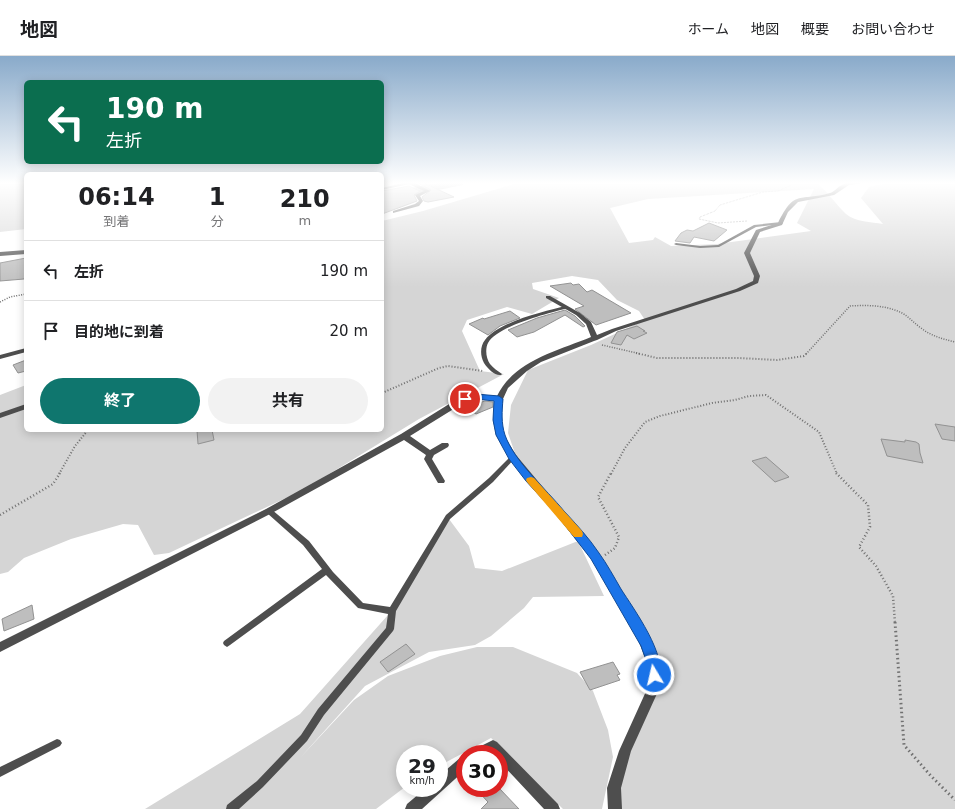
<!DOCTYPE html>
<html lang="ja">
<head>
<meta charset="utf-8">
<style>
  :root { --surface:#fff; --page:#f2f2f2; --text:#202124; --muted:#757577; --line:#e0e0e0; --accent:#0f766e }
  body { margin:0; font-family:"DejaVu Sans","Noto Sans JP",sans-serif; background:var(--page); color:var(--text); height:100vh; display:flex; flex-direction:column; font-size:15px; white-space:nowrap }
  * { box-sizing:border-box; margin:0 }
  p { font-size:13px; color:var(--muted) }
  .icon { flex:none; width:22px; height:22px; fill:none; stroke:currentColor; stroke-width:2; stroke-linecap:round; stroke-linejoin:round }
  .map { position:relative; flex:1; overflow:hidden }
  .panel { position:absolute; left:24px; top:116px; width:360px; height:260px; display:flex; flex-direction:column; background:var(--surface); border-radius:6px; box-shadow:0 2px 10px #0003 }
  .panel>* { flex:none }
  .top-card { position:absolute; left:24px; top:24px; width:360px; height:84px; border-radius:6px; box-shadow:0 2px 10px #0003; background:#0b6e4f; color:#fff; overflow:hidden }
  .speed { position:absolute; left:396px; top:689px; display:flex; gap:8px; font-size:20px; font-weight:700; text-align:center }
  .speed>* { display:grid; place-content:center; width:52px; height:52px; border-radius:50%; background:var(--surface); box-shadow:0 2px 10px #0003; line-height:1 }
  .speed small { font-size:10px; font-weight:400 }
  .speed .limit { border:6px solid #d22; background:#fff; color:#111 }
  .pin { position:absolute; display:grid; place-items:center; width:34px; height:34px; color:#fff; margin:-17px; border:2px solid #fff; border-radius:50%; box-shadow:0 1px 4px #0007 }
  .me { position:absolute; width:44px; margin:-22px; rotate:351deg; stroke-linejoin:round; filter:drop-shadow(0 0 3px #0008) }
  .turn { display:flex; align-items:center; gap:14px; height:84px; padding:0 16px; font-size:18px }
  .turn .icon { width:52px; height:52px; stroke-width:2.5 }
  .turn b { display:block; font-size:28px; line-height:34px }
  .eta { display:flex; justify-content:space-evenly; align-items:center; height:68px; text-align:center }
  .eta b { font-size:24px; font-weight:700; line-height:28px }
  .action { display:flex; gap:8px; margin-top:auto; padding:8px 16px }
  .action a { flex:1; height:46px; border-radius:24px; background:var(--accent); color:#fff; font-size:16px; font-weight:700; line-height:46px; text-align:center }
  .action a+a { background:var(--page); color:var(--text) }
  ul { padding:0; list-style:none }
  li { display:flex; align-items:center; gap:12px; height:60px; padding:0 16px; border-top:1px solid var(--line) }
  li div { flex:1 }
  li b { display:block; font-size:15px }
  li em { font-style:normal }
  header { display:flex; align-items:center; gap:24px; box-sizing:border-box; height:56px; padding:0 20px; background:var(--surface); border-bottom:1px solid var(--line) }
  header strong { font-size:19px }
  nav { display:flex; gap:22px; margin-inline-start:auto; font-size:14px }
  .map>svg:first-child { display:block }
</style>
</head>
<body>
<header>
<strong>地図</strong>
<nav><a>ホーム</a><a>地図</a><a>概要</a><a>お問い合わせ</a></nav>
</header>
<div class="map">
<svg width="955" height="753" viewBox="0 0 955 753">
  <rect width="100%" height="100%" fill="#fff"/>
  <!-- green -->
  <g fill="#d5d5d5" fill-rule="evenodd">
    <path d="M0,126H26V173L0,176Z"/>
    <path d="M521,126H815C828,135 835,148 846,158C856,166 871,166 883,168L861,142L869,131L883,128H913L919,126H955V753H618L614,741L657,602L576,479L520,412L508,377L511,349L528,314L591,289L645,264L639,255L617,244L598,224L572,220L532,227L533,233L559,242L532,258L507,251L467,264L462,275L480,315L504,318L419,363L303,434L169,497L154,499L138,469L123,468L71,483L24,502L8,516L0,518V339L26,329V374H382V165L423,155ZM814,133L797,167L811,175L717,188L671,190L655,181L653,184L629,187L610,152L648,143Z"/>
    <path d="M449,463L469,490L475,512L502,515L578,485L604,540L533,541L524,552L491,580L475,589L429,596L365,630L300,702L354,644L388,620L440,600L477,591H513L577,617L593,635L608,674L613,701L602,753H563L491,682L439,710V698H405V731L376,753H145L300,658L396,550Z"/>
  </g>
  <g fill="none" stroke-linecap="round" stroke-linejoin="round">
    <!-- river -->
    <path fill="#9c9c9c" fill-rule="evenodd" d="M442,126H465L463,129L418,138L382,151V143L411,132Z"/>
  </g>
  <!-- building -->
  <g fill="#bebebe" stroke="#929292">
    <path d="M422,126L454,141L428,146L424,145L422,141L431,134L418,127Z"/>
    <path d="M409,130L420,135L414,139L417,145L382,158V135Z"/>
    <path d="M709,167L727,174L714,185L694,181L690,187L675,185L681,177L687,174L693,175Z"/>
    <path d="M26,202V218L24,223L0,225V207Z"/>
    <path d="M571,227L573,229L579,228L587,236L592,234L631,257L596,269L575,253L584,250L550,230Z"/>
    <path d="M565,254L575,260L585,270L583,271L565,259L534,276L517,281L508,274L537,262Z"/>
    <path d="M510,255L520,262L500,270L488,279L469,268L483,262L484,263Z"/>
    <path d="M637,270L645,275H643L647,277L634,283L627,279L621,289L611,287L617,276Z"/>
    <path d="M26,304V315L18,317L13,309Z"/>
    <path d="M485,345L493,346V351L476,358L466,351Z"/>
    <path d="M935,368L955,371V385L942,383Z"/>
    <path d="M197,374H212L214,384L198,388Z"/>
    <path d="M881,383L905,386V384L916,386L919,388L920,397L923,407L887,400Z"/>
    <path d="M766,401L789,421L775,426L752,405Z"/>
    <path d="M32,549L34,563L4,575L2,563Z"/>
    <path d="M406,588L415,598L388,616L380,606Z"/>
    <path d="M613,606L620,618L617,619L620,624L590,634L580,616Z"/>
    <path d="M475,732H499L519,753H481L488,746Z"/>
  </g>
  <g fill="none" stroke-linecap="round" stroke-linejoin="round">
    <!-- path-far4 -->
    <path stroke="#707070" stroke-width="1" stroke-dasharray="0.5 1" stroke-linecap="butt" d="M747,165L718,167L699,163L700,161L715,155L720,149L763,136L778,135L798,126"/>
    <!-- path-far3 -->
    <g stroke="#707070" stroke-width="1.5" stroke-dasharray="1 1.5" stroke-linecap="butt">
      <path d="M0,246L10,241L26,238"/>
      <path d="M602,289L641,298"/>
      <path d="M806,298L850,250C867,249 886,249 902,257C909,261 914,267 921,272C931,280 943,283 955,286"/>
    </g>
    <!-- path-far2 -->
    <g stroke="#707070" stroke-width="2" stroke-dasharray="1 2" stroke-linecap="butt">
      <path d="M636,297L657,302H739L777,304L804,300L807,297"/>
      <path d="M382,337L439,312L448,310L483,315"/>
      <path d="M59,418L75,390L88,374"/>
      <path d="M611,418L625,392L645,366L660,360L712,347L735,344L749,340L766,339L819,376L837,418"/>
    </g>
    <!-- path-far1 -->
    <g stroke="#707070" stroke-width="2.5" stroke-dasharray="1 2.5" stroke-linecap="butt">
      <path d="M836,417L868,449L870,471L859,491L876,510L893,540L895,567"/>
      <path d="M0,459L53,428L60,417"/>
      <path d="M605,499L615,492L619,481L598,441L611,417"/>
    </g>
    <!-- path -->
    <path stroke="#707070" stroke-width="3" stroke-dasharray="1.5 3" stroke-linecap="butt" d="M895,566L904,689L931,720L955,744"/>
    <!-- service -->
    <g fill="#4e4e4e" fill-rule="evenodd">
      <path d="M781,166L783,167L782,168L756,171L719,191L700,192L676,189L674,188L676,187L700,190L718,189L754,169Z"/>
      <path d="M566,250L568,251V252C549,257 497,270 488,287C485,293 486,302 490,308C493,312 498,315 502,318L501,319C495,320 488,313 484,307C480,300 480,290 485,284C498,266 545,255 566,250Z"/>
      <path d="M513,399L515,400L516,401L515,402L493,426L450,463L396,555L394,573L393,575L324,659L307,685L263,731L239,753H226L227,749L257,725L301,679L318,653L386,572L388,558L358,552L326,519L230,589L227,591L224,589L223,587L224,585L322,513L303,489L267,457L266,455L267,453H271L309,485L333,516L363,547L390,551L446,459L489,422L511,400Z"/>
      <path d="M57,683L60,684L62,687L60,690L0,721V711Z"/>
    </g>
    <!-- minor -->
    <g fill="#4e4e4e" fill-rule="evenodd">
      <path d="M407,126H413L430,135L420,140L423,145L419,150L393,157V155L415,148L419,145L415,139L424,135L409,128L382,134V132Z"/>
      <path d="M855,126H872L849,129L834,139L798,146L788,156L782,169L760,176L750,197L760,220L758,227L740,235L616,275L597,284L594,285L541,306L527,315L508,332L503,343L501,364L504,379L516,399L598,497L642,568L653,590L659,607L660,631L631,695L621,732L622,753H608L607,732L619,695L648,631L647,607L634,573L592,503L510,403L496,379L493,364L495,345L476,342L460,349L410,380L430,394L442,387H448L449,389L448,391L434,399L432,403L445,425L444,427H438L424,403L426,399L404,384L272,457L0,596V586L266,453L401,378L454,345L475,338L497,340C514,305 557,295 591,281L586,268L576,259L546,242V240H550L580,257L591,266L597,279L612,273L736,233L753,225L754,220L744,197L756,174L778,167C795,132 800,146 830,137C834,136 837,132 840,130C845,127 850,126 855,126Z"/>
      <path d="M26,292V296L0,303V299Z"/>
      <path d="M26,348V353L0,362V357Z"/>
      <path d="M493,684L497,686L558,748L560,753H544L499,705V698H471L473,694Z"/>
      <path d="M465,700V714L422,753H405L407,748L426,732H439V720L460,702Z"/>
    </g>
    <!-- tertiary -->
    <path fill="#4e4e4e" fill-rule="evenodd" d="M26,194V198L0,200V196Z"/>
  </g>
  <!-- sky -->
  <linearGradient id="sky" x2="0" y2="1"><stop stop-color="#89aaca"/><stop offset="0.55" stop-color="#fff"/><stop offset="1" stop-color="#fff" stop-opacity="0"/></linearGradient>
  <rect width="955" height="231" fill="url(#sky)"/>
  <!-- route -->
  <path fill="#1a73e8" stroke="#114b97" d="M476,338L499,340L503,343C502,355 501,367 505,379C514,405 546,433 564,455C576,468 589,482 599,497C607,508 614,521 621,533C633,552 669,601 658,623L654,625L649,623L647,619V607L641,590L591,503L557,459L526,425L509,403L496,379L493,364L494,345L476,343L465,345L461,343L462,341Z"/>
  <!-- slow -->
  <path fill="#f59e0b" d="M531,421L534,422L582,475L583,478L582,481H574L527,426L526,424L527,422Z"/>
</svg>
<div class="speed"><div>29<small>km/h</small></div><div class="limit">30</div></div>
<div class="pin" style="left:465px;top:343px;background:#d93025"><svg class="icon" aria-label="arrive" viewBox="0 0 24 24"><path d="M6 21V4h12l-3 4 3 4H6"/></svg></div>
<svg class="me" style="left:654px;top:619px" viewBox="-20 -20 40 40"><circle r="17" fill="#1a73e8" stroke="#fff" stroke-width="3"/><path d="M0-11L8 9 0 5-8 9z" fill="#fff"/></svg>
<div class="top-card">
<div class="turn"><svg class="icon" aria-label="left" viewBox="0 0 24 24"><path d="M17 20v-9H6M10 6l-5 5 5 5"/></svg><div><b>190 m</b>左折</div></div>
</div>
<section class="panel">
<div class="eta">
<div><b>06:14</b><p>到着</p></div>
<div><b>1</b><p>分</p></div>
<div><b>210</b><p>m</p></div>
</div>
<ul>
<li><svg class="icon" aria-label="left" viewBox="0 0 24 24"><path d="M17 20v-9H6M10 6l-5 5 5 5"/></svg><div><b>左折</b></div><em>190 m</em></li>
<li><svg class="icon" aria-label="arrive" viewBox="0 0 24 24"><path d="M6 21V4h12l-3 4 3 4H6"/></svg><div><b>目的地に到着</b></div><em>20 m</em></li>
</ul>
<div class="action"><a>終了</a><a>共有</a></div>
</section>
</div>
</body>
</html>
